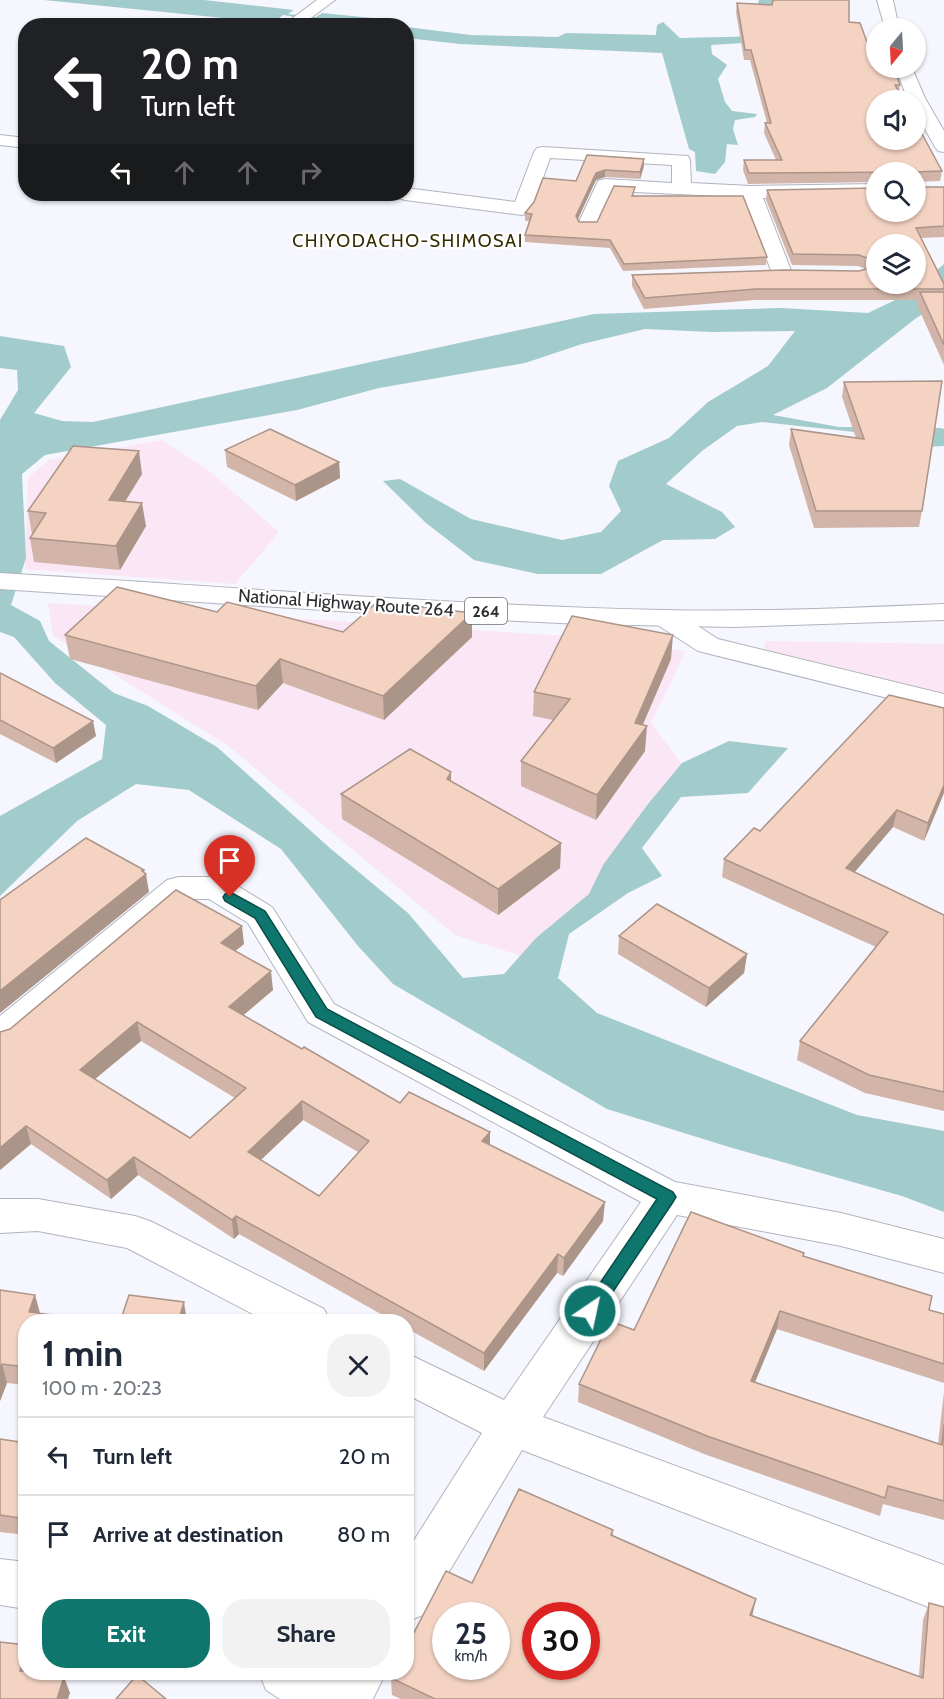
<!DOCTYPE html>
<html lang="en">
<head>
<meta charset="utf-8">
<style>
  :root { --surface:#fff; --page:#f2f2f3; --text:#1f2937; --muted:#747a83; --line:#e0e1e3; --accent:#0f766e }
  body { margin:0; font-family:Cabin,sans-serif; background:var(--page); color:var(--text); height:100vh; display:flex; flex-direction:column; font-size:22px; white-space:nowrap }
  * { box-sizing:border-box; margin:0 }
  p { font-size:20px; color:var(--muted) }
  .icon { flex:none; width:33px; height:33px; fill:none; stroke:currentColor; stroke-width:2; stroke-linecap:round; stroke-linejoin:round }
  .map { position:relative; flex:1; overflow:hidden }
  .drawer { position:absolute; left:18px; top:1314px; width:396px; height:366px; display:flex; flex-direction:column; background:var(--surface); border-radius:24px; box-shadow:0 2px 4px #0004 }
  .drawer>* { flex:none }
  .guide { position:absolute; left:18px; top:18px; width:396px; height:183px; border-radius:24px; box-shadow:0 2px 4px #0004; background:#202124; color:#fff; overflow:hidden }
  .needle { width:39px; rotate:198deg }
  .tools { position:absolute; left:866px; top:18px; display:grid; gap:12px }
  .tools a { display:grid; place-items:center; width:60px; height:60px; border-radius:50%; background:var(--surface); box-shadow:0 2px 4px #0004; font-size:30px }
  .speed { position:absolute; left:432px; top:1602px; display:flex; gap:12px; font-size:30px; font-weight:700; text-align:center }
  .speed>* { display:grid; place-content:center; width:78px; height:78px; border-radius:50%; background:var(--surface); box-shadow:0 2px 4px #0004; line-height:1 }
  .speed small { font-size:15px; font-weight:400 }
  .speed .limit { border:9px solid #d22; background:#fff; color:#111 }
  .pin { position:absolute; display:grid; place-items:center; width:51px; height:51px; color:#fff; margin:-62px -26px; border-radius:50% 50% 50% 0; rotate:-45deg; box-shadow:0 0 6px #0007 }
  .pin .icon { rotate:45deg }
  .me { position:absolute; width:66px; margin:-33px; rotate:34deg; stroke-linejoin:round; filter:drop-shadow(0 0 4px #0008) }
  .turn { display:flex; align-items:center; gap:21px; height:126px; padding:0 24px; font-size:27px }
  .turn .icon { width:78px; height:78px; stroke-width:2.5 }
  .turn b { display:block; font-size:42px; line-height:51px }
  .lanes { display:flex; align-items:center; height:57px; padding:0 24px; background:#0003; justify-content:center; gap:30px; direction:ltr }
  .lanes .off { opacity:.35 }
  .round { display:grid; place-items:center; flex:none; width:63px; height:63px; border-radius:24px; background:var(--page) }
  .overview { display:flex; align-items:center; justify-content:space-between; height:102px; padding:0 24px }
  h1 { font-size:36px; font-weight:800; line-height:45px }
  .cta { display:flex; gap:12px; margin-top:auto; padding:12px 24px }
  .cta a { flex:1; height:69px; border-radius:24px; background:var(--accent); color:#fff; font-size:24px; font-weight:800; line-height:69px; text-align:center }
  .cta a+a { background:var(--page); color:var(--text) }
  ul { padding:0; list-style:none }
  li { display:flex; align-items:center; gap:18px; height:78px; padding:0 24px; border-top:2px solid var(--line) }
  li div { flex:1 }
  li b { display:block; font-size:22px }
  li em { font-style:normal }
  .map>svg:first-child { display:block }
</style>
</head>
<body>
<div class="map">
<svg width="944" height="1699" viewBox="0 0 944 1699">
  <rect width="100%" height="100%" fill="#f5f6fe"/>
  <!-- commercial -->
  <g fill="#fae6f5">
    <path d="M162,440L209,471L279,532L235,584L25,569L28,478L49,460Z"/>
    <path d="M48,603L632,640L685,652L651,723L686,770L541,962L455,935L227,745L53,636Z"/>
    <path d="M766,641L944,644V700L764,650Z"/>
  </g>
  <!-- water -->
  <g fill="#a2cbcc">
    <path d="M44,0H204L294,10L288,14L316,17L322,13L382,19L385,24L394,25H347L283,15L273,23Z"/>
    <path d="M759,0H775L799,8V12L782,15L789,19L778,22L792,35V45L759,42L711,45L712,54L727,65L718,79L725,102L732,111L757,114L755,117L735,120L733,129L738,145L727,144L725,162L715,174L696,171L695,152L689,149L662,53L460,44L407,38V27L471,35L558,37L566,33L656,35L657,25L663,22L680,38L764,36L762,27L768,16L758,3Z"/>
    <path d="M944,264V300L915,319L827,388L773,415L839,427L941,428L944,429V446L924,447L864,433L762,422L737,426L702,451L666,484L722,512L735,527L715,539L663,540L601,574H538L474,560L426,523L383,481L400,479L471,519L562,540L601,532L621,511L609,486L618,461L669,438L708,402L768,366L795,331L712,332L645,329L582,344L525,363L379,388L297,410L45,455L22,474L26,558L11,605L40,621L49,641L114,693L148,706L217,747L331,849L408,913L463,978L504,974L536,938L589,894L603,865L648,804L682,763L729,741L788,748L748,793L681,797L642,848L662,876L628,893L569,934L558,978L597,1013L857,1115L944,1131V1212L902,1196L729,1147L607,1109L393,984L358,946L281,849L189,790L136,784L77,821L0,896V816L102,759L106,725L55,683L14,637L0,632V420L18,390L17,370L0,368V336L64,346L71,367L34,413L62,421L93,422L594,314L781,308L868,313L910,293Z"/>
  </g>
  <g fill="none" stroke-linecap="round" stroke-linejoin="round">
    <defs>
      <g id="minor">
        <path d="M317,0H335L300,26H282Z"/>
        <path d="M877,0H893L899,28H885Z"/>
        <path d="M896,68H912L925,98L944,131V152L938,151L935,147L915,111V100H909L907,98Z"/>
        <path d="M0,135L26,138V148L0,145Z"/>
        <path d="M543,147L688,156L690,160L691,183L751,186L876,184V196L763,198L792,273L789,277L782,279L775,277L772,273L743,197L612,191L595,228H581L578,224L598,181L605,179L672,183V165L550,158L532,209L529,213L522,215L405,200L398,198L395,194H406V188L515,202L534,152L537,148Z"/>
        <path d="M666,610L676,612L718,639L944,694V712L698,651L656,624L652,618L656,612Z"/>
        <path d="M179,877H216L228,880L272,907L334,1004L675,1182L841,1213L944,1239V1273L841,1246L677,1215L543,1417L944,1565V1613L522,1450L423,1615L406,1622V1553L482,1433L406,1394V1353L504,1400L641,1202L308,1022L248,923L209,899H187L13,1046L0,1050V1016L167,880Z"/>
        <path d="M0,1199H38L135,1216L150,1221L324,1309L330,1322H268L127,1248L38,1231L0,1233Z"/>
        <path d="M0,1559L26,1562V1609L0,1605Z"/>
        <path d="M259,1672H386L373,1699H280L266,1690Z"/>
      </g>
      <path id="trunk" d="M0,573C221,586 442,605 664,610C757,612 851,608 944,604V620L734,627L581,624L415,616L0,589Z"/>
    </defs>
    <!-- minor casing -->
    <use href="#minor" stroke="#b1b4bf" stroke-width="2"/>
    <!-- trunk casing -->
    <use href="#trunk" stroke="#b1b4bf" stroke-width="2"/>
    <!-- minor -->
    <use href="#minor" fill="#fff" fill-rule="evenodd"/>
    <!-- trunk -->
    <use href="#trunk" fill="#fff" fill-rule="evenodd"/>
  </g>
  <!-- wall -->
  <g fill="#d2b5a8" fill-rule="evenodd">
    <path d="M772,0L849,22L867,42L900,85L899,92L942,171L940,181L915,182V187H944V237L921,238L944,284V365L917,305L918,300H755L644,309L632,286V275L859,271L866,269L858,266L792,265L766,200L767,190L876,212L915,172H876V182L748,184L743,170L744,160H776L764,133L765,123H767L750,60H744L736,12L737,3L772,5Z"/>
    <path d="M587,155L644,166L640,179L605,177L596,180L578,219L579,222H597L635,194L634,196L767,257L766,265L623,271L610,248L525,242V235L529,221H525V213L576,181Z"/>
    <path d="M844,382L922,511L919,527L814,528L789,445L791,429L856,438L842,397Z"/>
    <path d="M225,450L339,462L340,478L296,501L227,467Z"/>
    <path d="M142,474L125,501L146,526L120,570L34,562L30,538L32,534L28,511Z"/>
    <path d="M217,612L343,632L472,637L384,720L283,683L258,710L70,659L65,635Z"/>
    <path d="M671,659L642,725L645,751L596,820L521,786V761L553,720L533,716L534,692Z"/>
    <path d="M0,673L96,736L56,763L0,734Z"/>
    <path d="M451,772V782L561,843L560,868L498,915L342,819L341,794Z"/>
    <path d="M944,793L924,841L893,827L854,872L944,915V1111L865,1093L797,1060L800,1041L876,947L722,877L724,859L760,831Z"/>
    <path d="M619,936L747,954L744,973L706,1007L618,954Z"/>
    <path d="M244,944L235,951L273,990L243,1015L302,1049L400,1103L490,1132V1145L603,1221L563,1276L557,1273L484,1371L406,1328V1322H395L239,1234L234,1239L138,1175L111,1199L31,1144L0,1170L10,1029ZM141,1041L235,1098L190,1138L95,1079ZM303,1120L358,1152L319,1196L261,1160Z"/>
    <path d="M803,1256L929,1310L944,1314V1383L777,1329L755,1382L938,1444L944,1392V1520L883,1504L880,1516L704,1454L578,1402L579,1384L634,1330Z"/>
    <path d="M0,1290L26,1322V1385L7,1383L0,1401Z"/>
    <path d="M0,1439L26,1443V1535L0,1532Z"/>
    <path d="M613,1530V1536L756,1599L752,1616L919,1676L923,1620L929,1603L944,1699H401L392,1695L391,1678L472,1583Z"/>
  </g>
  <!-- shaded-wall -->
  <g fill="#ab9488">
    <path d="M644,159V166L640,179V172Z"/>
    <path d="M605,170V177L596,180L576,223V216L596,173Z"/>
    <path d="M139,451L142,474L112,523L109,500Z"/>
    <path d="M339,462L340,478L296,501L295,485Z"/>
    <path d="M142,503L146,526L120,570L116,546Z"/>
    <path d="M472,613V637L384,720L383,696Z"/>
    <path d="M673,635L671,659L635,743L647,726L645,751L596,820L597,795L635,723Z"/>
    <path d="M280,659L283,683L258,710L256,686Z"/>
    <path d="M93,721L96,736L56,763L53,748Z"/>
    <path d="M451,772V797L447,779Z"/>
    <path d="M944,785V793L924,841L928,823Z"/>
    <path d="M897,810L893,827L843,886L846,868Z"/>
    <path d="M561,843L560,868L498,915V889Z"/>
    <path d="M144,870L145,875L146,874L149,892L0,1013V991Z"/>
    <path d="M242,926L244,944L223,961L221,943Z"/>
    <path d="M747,954L744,973L706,1007L709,988Z"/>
    <path d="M271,971L273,990L232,1025L229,1007Z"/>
    <path d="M137,1022L141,1041L84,1088L80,1070Z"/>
    <path d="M302,1101L303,1120L250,1170L248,1152Z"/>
    <path d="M26,1126L31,1144L0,1170V1148Z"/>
    <path d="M490,1132V1150L482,1141Z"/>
    <path d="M134,1157L138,1175L111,1199L107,1180Z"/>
    <path d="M605,1202L603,1221L563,1276L564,1258Z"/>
    <path d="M236,1216L239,1234L234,1239L232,1220Z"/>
    <path d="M558,1254L557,1273L484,1371V1353Z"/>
    <path d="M35,1295L40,1313L29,1312Z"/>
    <path d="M184,1302L187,1322H178Z"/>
    <path d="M780,1311L777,1329L748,1399L751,1381Z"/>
    <path d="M2,1364L7,1383L0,1401V1369Z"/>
    <path d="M756,1599L752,1616L750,1615Z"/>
    <path d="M26,1654V1672L20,1671Z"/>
    <path d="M64,1677L70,1693L68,1699H57Z"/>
  </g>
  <!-- building -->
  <g fill="#f4d3c3" stroke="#ab9488" stroke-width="1.5" fill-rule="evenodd">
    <path d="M773,0H849V22L860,23L867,42H876V68H894L900,85H895L904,100H876V140H915V121L942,171L915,172V187H944V226L916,228L944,284V289H756L645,298L632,275L783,270L859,271L866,269L870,264L867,258L859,255L793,254L767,190L876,188V212H915V172L749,173L744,160H782L765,123H771L751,50H745L737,3L772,5ZM876,244H915V284H876Z"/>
    <path d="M587,155L644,159L640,172L605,170L596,173L576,216L579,222H597L614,186L635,187L632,196H743L767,257L624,264L610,240L525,235L532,214L525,213L534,202L543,178L576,181Z"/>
    <path d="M920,292H944V345Z"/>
    <path d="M942,381L922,511H816L791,429L864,439L844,382Z"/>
    <path d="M270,429L339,462L295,485L225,450Z"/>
    <path d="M73,446L139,451L109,500L142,503L116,546L30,538L46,513L28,511Z"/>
    <path d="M117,587L217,612L227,602L343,632L376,603L400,612L407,605L472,613L383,696L280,659L256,686L65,635Z"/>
    <path d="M572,616L673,635L635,723L647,726L597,795L521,761L570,699L534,692Z"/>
    <path d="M0,673L93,721L53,748L0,720Z"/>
    <path d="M889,695L944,708V785L928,823L897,810L846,868L944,915V1092L869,1075L800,1041L888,932L724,859L754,828L760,831Z"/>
    <path d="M410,749L451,772L447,779L561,843L498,889L341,794Z"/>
    <path d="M86,838L144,870L142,871L146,874L0,991V900Z"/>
    <path d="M176,890L242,926L221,943L271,971L229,1007L302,1049L304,1047L400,1103L409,1092L490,1132L482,1141L605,1202L564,1258L558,1254L484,1353L236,1216L232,1220L134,1157L107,1180L26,1126L0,1148V1032L10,1029ZM137,1022L246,1088L190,1138L80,1070ZM302,1101L369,1141L319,1196L248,1152Z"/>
    <path d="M657,904L747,954L709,988L619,936Z"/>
    <path d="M691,1212L804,1253L803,1256L932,1296L929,1310L944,1314V1364L780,1311L751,1381L942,1445L944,1424V1501L888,1486L885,1498L707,1436L579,1384L610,1321L634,1330Z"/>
    <path d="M0,1290L35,1295L29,1312L106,1322H26V1367L2,1364L0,1369Z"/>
    <path d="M129,1295L184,1302L178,1322H120Z"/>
    <path d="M0,1439L26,1443V1519L0,1515Z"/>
    <path d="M519,1489L613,1530L611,1535L756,1599L750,1615L923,1678L929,1603L944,1607V1699H435L391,1678L394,1672H406V1648L446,1571L472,1583ZM446,1616H496V1666H446ZM536,1616H586V1666H536Z"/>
    <path d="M0,1642L26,1645V1654L20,1671H26V1672H34L64,1677L57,1699H0Z"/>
    <path d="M137,1675L166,1699H116Z"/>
  </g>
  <!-- route -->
  <path fill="#0f766e" stroke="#0a4d48" stroke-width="1.5" d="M230,892L265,911L327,1009L673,1192L676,1197L673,1202L596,1317L590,1319L583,1317L581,1311L657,1199L316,1017L255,918L225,901L223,897L225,894Z"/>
  <g text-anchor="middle" stroke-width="4.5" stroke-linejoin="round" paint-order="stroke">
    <!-- shield labels -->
    <rect fill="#fff" stroke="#6c6d70" stroke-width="1.5" x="465" y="598" width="42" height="26" rx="4.5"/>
    <g font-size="16" font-weight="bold" fill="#2d2e32">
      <text x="486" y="617">264</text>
    </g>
    <!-- far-quarter labels -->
    <g font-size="18" letter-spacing="1.5" fill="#362c01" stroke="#fff">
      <text x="408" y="247">CHIYODACHO-SHIMOSAI</text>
    </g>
    <!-- street labels -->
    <g font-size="18" fill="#2d2e32" stroke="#fff">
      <text transform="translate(346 603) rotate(4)" y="6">National Highway Route 264</text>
    </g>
  </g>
</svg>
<div class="tools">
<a><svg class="needle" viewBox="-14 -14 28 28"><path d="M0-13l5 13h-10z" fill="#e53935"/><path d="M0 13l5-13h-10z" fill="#747a83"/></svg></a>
<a><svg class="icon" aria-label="sound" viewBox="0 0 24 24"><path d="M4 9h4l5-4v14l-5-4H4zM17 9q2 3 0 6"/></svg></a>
<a><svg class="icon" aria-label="search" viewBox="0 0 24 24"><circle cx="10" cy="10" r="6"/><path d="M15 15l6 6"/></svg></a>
<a><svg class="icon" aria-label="layers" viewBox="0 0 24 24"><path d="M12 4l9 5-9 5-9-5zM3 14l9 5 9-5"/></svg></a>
</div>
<div class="speed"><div>25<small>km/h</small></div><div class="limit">30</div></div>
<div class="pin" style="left:230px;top:897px;background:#d93025"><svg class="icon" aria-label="arrive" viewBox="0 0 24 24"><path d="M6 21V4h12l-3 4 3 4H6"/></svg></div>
<svg class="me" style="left:590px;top:1311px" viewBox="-20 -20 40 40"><circle r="17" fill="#0f766e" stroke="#fff" stroke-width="3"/><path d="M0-11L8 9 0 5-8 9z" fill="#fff"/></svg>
<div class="guide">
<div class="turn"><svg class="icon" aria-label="left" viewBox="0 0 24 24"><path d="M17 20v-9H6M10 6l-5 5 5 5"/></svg><div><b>20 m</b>Turn left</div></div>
<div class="lanes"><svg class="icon" aria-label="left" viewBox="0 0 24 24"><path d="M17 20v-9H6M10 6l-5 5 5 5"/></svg><svg class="icon off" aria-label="ahead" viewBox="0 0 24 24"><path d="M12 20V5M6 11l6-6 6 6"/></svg><svg class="icon off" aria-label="ahead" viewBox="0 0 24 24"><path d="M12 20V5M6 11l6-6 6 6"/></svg><svg class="icon off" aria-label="right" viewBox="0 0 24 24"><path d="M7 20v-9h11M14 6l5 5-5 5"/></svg></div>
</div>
<section class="drawer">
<div class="overview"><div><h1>1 min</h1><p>100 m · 20:23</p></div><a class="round"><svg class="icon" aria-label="close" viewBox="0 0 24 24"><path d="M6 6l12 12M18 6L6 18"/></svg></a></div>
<ul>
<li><svg class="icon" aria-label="left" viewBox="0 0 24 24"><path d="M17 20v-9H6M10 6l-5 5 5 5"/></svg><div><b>Turn left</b></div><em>20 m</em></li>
<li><svg class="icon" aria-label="arrive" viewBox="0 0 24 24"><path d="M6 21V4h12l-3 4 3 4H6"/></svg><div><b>Arrive at destination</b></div><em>80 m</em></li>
</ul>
<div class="cta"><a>Exit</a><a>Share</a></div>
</section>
</div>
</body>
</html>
